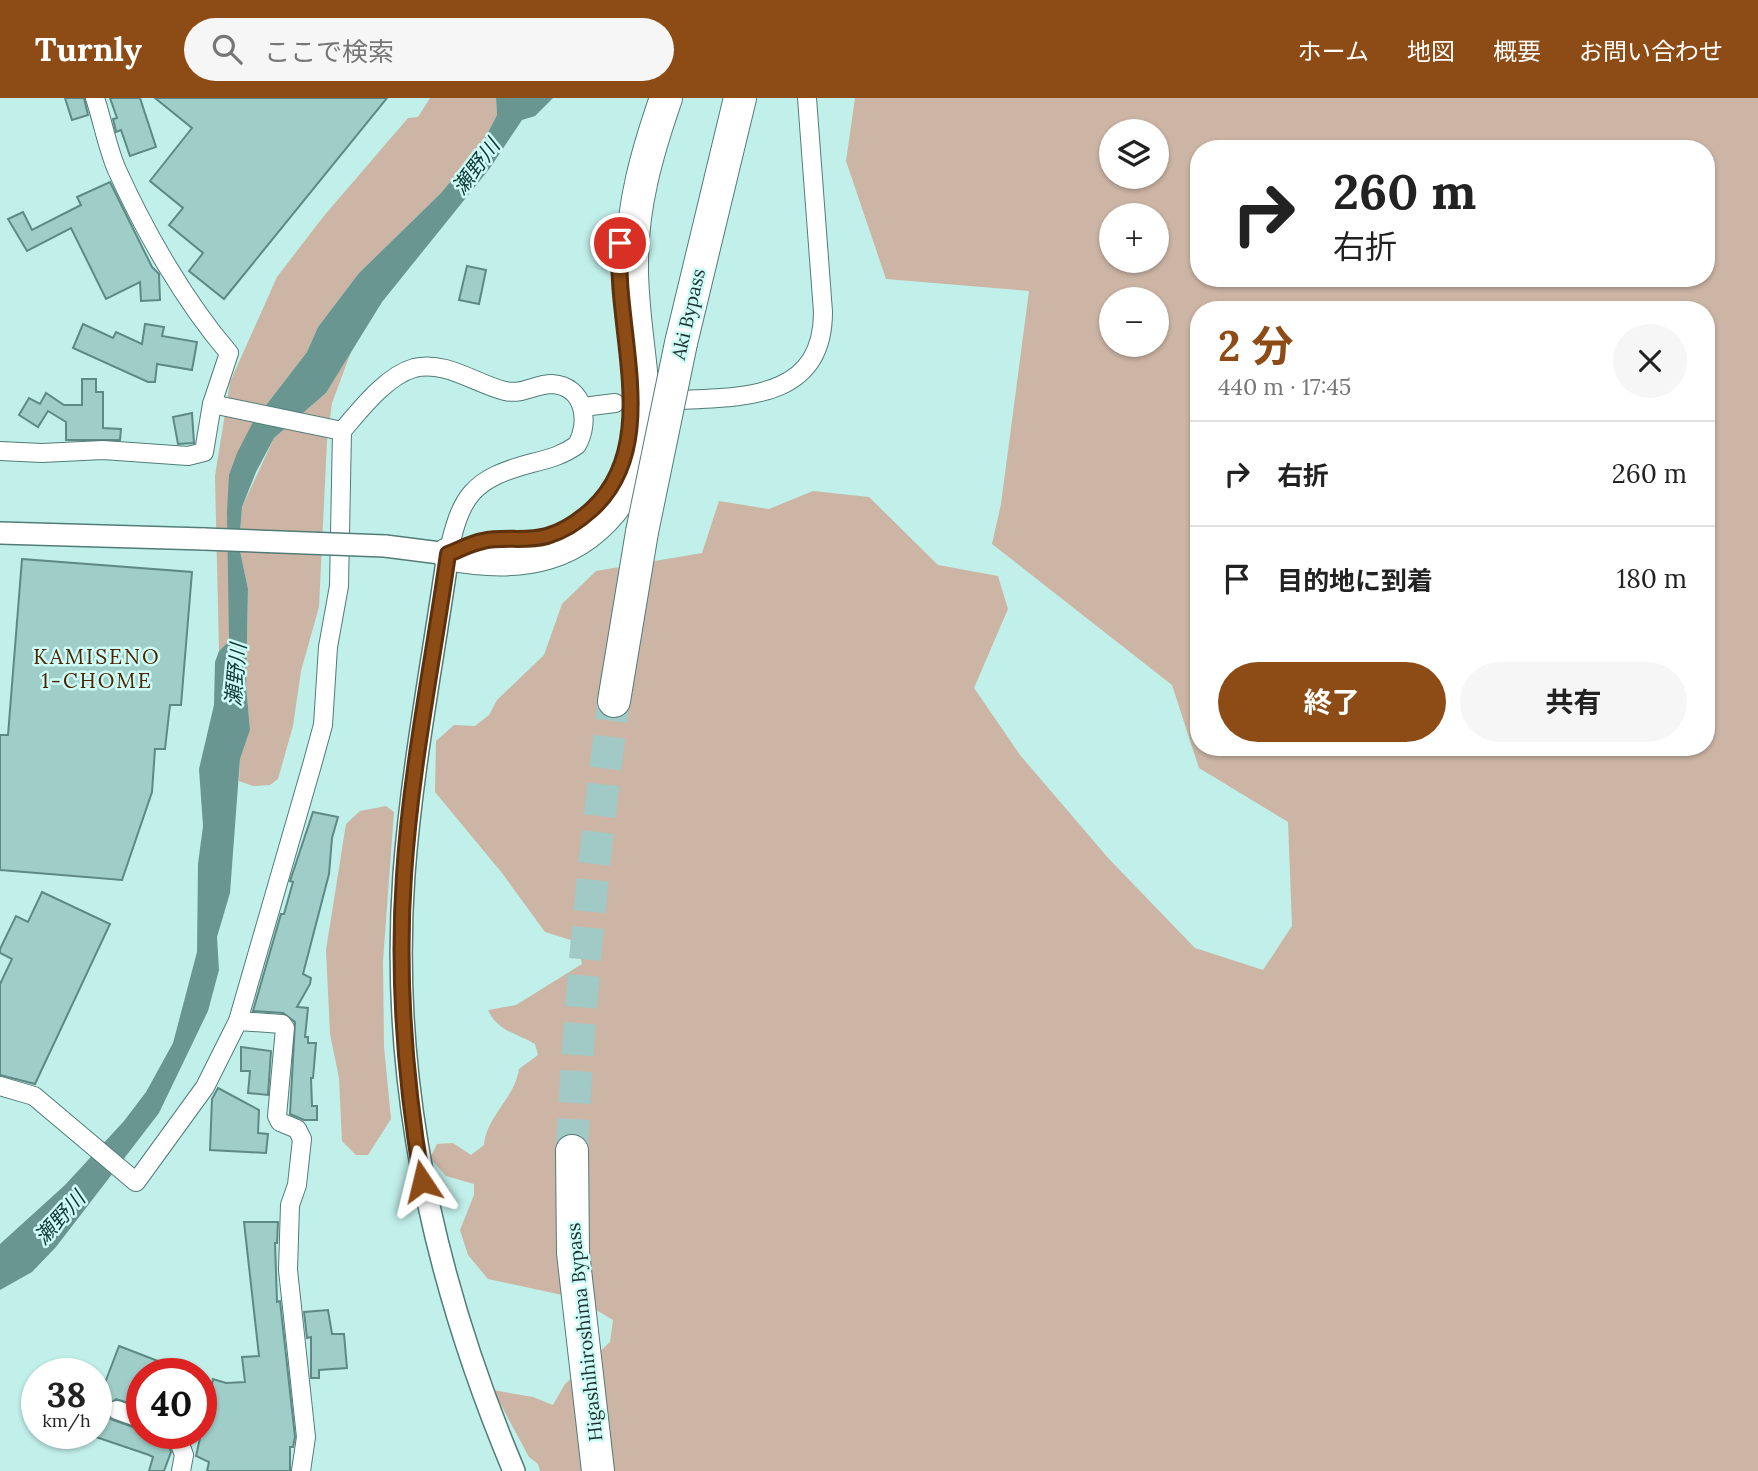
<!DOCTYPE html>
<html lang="ja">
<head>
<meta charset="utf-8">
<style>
  :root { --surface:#fff; --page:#f6f6f6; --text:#222; --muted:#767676; --line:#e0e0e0; --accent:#8d4c16 }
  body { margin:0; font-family:Lora,"Noto Sans JP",serif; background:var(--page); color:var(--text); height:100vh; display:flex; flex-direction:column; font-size:26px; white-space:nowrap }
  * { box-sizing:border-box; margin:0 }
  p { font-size:23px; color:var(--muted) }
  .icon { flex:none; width:38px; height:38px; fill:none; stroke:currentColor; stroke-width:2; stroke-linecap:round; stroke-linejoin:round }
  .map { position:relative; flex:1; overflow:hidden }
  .side { position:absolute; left:1190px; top:203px; width:525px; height:455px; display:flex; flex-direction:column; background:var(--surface); border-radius:28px; box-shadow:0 2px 5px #0004 }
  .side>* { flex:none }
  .hud { position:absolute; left:1190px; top:42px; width:525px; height:147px; border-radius:28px; box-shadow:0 2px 5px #0004; background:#fff; color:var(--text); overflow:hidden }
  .controls { position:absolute; left:1099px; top:21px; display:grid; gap:14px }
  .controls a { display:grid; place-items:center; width:70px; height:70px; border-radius:50%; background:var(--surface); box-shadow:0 2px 5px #0004; font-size:35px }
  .speed { position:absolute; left:21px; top:1260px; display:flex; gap:14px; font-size:35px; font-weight:700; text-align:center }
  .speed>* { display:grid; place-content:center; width:91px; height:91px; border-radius:50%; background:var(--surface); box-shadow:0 2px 5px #0004; line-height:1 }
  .speed small { font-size:18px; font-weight:400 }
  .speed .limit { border:10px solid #d22; background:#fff; color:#111 }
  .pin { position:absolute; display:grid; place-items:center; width:60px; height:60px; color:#fff; margin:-30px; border:4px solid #fff; border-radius:50%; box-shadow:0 2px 7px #0007 }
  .me { position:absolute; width:77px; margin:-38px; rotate:350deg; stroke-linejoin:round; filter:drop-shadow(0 0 5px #0008) }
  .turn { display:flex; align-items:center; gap:24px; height:147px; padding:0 28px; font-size:32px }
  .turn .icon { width:91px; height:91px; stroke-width:2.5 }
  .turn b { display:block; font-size:49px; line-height:60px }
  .round { display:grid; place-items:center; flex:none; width:74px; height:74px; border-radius:37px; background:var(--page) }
  .headline { display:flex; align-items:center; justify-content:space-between; height:119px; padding:0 28px }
  h1 { font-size:42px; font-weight:700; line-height:52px; color:var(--accent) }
  .primary-button { display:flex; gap:14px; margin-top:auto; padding:14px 28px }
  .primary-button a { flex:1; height:80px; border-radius:42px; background:var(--accent); color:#fff; font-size:28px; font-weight:700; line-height:80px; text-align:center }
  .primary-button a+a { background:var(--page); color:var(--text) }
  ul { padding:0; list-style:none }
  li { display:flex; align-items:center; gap:21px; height:105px; padding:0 28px; border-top:2px solid var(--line) }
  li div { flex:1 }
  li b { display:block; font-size:26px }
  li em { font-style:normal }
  header { display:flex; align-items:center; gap:42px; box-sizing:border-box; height:98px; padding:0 35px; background:var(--accent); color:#fff }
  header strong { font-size:33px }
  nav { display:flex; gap:38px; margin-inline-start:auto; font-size:24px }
  .search { width:490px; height:63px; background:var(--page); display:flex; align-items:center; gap:18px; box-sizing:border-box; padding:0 24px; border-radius:38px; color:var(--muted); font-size:26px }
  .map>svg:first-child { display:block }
</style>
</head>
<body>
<header>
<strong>Turnly</strong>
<div class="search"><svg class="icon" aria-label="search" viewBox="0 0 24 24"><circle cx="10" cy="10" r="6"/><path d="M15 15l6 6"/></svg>ここで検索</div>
<nav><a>ホーム</a><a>地図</a><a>概要</a><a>お問い合わせ</a></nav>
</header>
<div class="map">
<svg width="1758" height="1373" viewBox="0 0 1758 1373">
  <rect width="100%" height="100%" fill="#c1efea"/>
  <!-- green -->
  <g fill="#ccb5a5" fill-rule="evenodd">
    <path d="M430,0H496L497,17L483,44L441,95L359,175L318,229L307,254L253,324L229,489V543L219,553L215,378L230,284L277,179L323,119L408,20L418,19Z"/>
    <path d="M855,0H1758V1373H540L538,1366L529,1359L493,1292L533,1299L553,1307L565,1286L610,1244L613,1222L576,1200L488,1181L468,1157L460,1132L474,1097V1086L446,1078L430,1060L437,1046L453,1045L471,1057L484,1047C487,1017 514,1002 519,971L538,957L535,946C518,936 497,933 488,912L516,907L582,866L577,844L545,834L502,775L435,694L436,643L454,627L475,628L489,617L497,602L544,557L562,506L596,473L702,455L719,403L769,411L813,393L869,399L938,467L998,478L1008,511L974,590L1020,657L1109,761L1195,850L1263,872L1292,828L1288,724L1199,670L1172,587L992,446L1001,406L1029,193L886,181L846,63ZM1111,33H1157V79H1111ZM1199,51H1706V180H1199ZM1111,117H1157V163H1111ZM1111,201H1157V247H1111ZM1199,212H1706V649H1199Z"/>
    <path d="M351,254L332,305L327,343L319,509L301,573L293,628L278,681L270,687L253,688L239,683L240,661L250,632L246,587L248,491L239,448L242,409L274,340L326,295Z"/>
    <path d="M386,708L394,714L383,863L384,949L391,1021L368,1057H356L342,1043L339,980L330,936L326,852L346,726L360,713Z"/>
  </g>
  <!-- water -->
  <path fill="#699691" d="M496,0H553L535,18L522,22L490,70L382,204L326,295L274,340L256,374L242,409L239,448L248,491L246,587L250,632L240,661L230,795L217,839L219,872L208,913L159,1015L56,1149L32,1174L0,1192V1146L65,1087L124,1023L146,994L173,945L197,854L198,766L203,728L199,671L214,607L215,564L219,553L229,543L227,414L229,377L237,355L253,324L307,254L318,229L359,175L441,95L483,44L497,17Z"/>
  <!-- building -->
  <g fill="#9fcdc7" stroke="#5e8984" stroke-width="2">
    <path d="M65,0H84L88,17L72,22Z"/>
    <path d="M110,0H140L156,49L130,58L121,32L116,34L113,21L117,20Z"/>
    <path d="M155,0H387L224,201L189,173L203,155L169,127L183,110L150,83L192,30Z"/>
    <path d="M110,84L152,169L159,176L160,202L141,203L140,184L106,201L71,130L27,153L8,121L23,114L32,132L81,107L77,99Z"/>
    <path d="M467,168L486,172L479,206L459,202Z"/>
    <path d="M83,226L113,240L116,234L142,246L145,226L164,229L162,238L197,244L192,272L157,266L155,284H148L73,250Z"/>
    <path d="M82,281H96V294H103V330L121,331L120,342H66V324L48,313L38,329L19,317L29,300L40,306L46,295L64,307H82Z"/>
    <path d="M192,315L194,345L178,346L173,319Z"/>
    <path d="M22,461L192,474L181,607H170L165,651H155L152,694L122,782L0,772V637H8Z"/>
    <path d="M313,714L338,719L332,740L329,776L303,876L311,880L310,886L297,909L308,910L305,939H308V945H316L313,980H311L312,1008H317V1022H304L290,1016L295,924L283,915L253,913L281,816H284L293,784L290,783Z"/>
    <path d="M42,794L110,826L35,986L0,977V886L12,861L0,855V851L16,818L28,824Z"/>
    <path d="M241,949L271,953L268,997L248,995L250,973H241Z"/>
    <path d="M218,990L259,1012L258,1035L268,1036L266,1055L210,1052L212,1001Z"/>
    <path d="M244,1124H278L277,1145H275L277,1204L280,1203L295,1339L293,1349H290V1373H207L209,1364L196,1358L213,1281L226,1285L245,1284L242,1259L259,1258Z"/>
    <path d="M328,1212L332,1236H344L347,1270L319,1272V1280H311V1239L307,1240L304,1214Z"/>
    <path d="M119,1248L189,1275L142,1276V1309L116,1301L106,1309L108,1319L113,1322L142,1332V1335L166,1340L171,1354L164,1373H149L153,1359L149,1357L96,1339V1318L103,1299L100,1298Z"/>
  </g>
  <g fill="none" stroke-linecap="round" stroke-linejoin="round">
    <!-- motorway-tunnel -->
    <path stroke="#a1c9c5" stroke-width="32" stroke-dasharray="32 16" stroke-linecap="butt" d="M572,1053C579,902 594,753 614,603"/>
    <defs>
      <g id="minor">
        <path d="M662,303C729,298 823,309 823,214L807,0"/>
        <path d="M212,306L342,333"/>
        <path d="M583,309L615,305"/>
        <path d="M0,353L42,355L103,352L188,358L204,354L212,306L229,255C185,204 145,134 117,72C107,49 103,24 95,0"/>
        <path d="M238,923L282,926L285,930L277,1018L280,1024L297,1031L302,1041L297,1087L290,1107L288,1172L306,1339L301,1373"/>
        <path d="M0,988L34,998L136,1084L205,989L238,923L312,667L323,627L328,549L339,488L342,333C360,312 386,278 414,270C445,262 476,286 505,293C523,297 535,286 552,286C585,288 590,324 577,347C563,357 549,361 532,365C472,381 461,397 448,456"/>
        <path d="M117,1312L142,1321"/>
        <path d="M176,1335L184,1357L181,1373"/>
      </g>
      <g id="tertiary">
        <path d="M0,435L204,441"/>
        <path d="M385,448L448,456C433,562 412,669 404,776C389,983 434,1183 514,1373"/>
      </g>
      <g id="motorway">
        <path d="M681,245L740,0"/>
        <path d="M448,456C521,470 582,460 624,394C632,379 641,362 643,345C648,285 631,225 632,165C632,107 647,55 666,0"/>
        <path d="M614,603L642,434"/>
        <path d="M572,1053L573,1155L598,1373"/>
      </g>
    </defs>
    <!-- minor casing -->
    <use href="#minor" stroke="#527c78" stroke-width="20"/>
    <!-- tertiary casing -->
    <use href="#tertiary" stroke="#527c78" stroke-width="24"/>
    <!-- motorway casing -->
    <use href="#motorway" stroke="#527c78" stroke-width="34"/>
    <!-- minor -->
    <use href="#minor" stroke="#fff" stroke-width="18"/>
    <!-- tertiary -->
    <use href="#tertiary" stroke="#fff" stroke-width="21"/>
    <!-- motorway -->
    <use href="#motorway" stroke="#fff" stroke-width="32"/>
    <defs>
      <path id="tertiary-bridge" d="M204,441L385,448"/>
      <path id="motorway-bridge" d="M642,434L681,245"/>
    </defs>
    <!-- tertiary-bridge casing -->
    <use href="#tertiary-bridge" stroke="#527c78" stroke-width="24" stroke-linecap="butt"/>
    <!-- motorway-bridge casing -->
    <use href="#motorway-bridge" stroke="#527c78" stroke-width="34" stroke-linecap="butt"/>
    <!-- tertiary-bridge -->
    <use href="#tertiary-bridge" stroke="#fff" stroke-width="21"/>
    <!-- motorway-bridge -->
    <use href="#motorway-bridge" stroke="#fff" stroke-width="32"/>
  </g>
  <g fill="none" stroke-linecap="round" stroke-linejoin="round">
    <defs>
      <path id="route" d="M422,1083C405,982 397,880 404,777C411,669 433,563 448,456C459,452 471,445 483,443C503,438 526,444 547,438C564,433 579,423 592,411C663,346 613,230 620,145"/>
    </defs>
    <!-- route casing -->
    <use href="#route" stroke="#5c310e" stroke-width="18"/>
    <!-- route -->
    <use href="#route" stroke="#8d4c16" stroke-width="12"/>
  </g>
  <g text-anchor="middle" stroke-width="5" stroke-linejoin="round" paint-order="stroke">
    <!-- street labels -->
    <g font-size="19" fill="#1f312f" stroke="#cefdf7">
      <text transform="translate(688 216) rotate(-77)" y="7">Aki Bypass</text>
      <text transform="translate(584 1234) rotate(-96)" y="7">Higashihiroshima Bypass</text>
    </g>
    <!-- water labels -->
    <g font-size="21" font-style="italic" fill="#0f3a37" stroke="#cefdf7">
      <text transform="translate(476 69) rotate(-53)" y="7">瀬野川</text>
      <text transform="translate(236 577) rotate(-85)" y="7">瀬野川</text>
      <text transform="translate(60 1120) rotate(-48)" y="7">瀬野川</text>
    </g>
    <!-- neighbourhood labels -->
    <g font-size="21" letter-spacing="2" fill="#4e2300" stroke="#cefdf7">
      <text x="97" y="566">KAMISENO<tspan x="97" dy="24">1-CHOME</tspan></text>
    </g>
  </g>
</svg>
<div class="controls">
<a><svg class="icon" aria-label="layers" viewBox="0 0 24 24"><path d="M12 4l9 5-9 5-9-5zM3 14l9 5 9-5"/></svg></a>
<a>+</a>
<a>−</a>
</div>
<div class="speed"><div>38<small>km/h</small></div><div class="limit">40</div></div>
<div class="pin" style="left:620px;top:145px;background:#d93025"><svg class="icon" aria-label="arrive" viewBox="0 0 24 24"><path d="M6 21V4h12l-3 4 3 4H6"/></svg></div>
<svg class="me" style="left:422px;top:1083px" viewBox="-20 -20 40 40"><path d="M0-17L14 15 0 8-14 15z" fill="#8d4c16" stroke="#fff" stroke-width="4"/></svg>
<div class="hud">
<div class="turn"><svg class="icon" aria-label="right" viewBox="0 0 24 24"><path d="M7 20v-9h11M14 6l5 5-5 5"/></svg><div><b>260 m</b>右折</div></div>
</div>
<section class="side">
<div class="headline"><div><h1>2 分</h1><p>440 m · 17:45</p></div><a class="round"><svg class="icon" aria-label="close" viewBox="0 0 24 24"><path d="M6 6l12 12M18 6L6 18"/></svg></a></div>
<ul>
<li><svg class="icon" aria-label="right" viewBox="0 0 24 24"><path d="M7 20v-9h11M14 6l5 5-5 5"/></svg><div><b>右折</b></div><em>260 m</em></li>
<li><svg class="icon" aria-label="arrive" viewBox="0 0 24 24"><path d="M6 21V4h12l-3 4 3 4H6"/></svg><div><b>目的地に到着</b></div><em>180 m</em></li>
</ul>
<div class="primary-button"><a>終了</a><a>共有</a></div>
</section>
</div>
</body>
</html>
